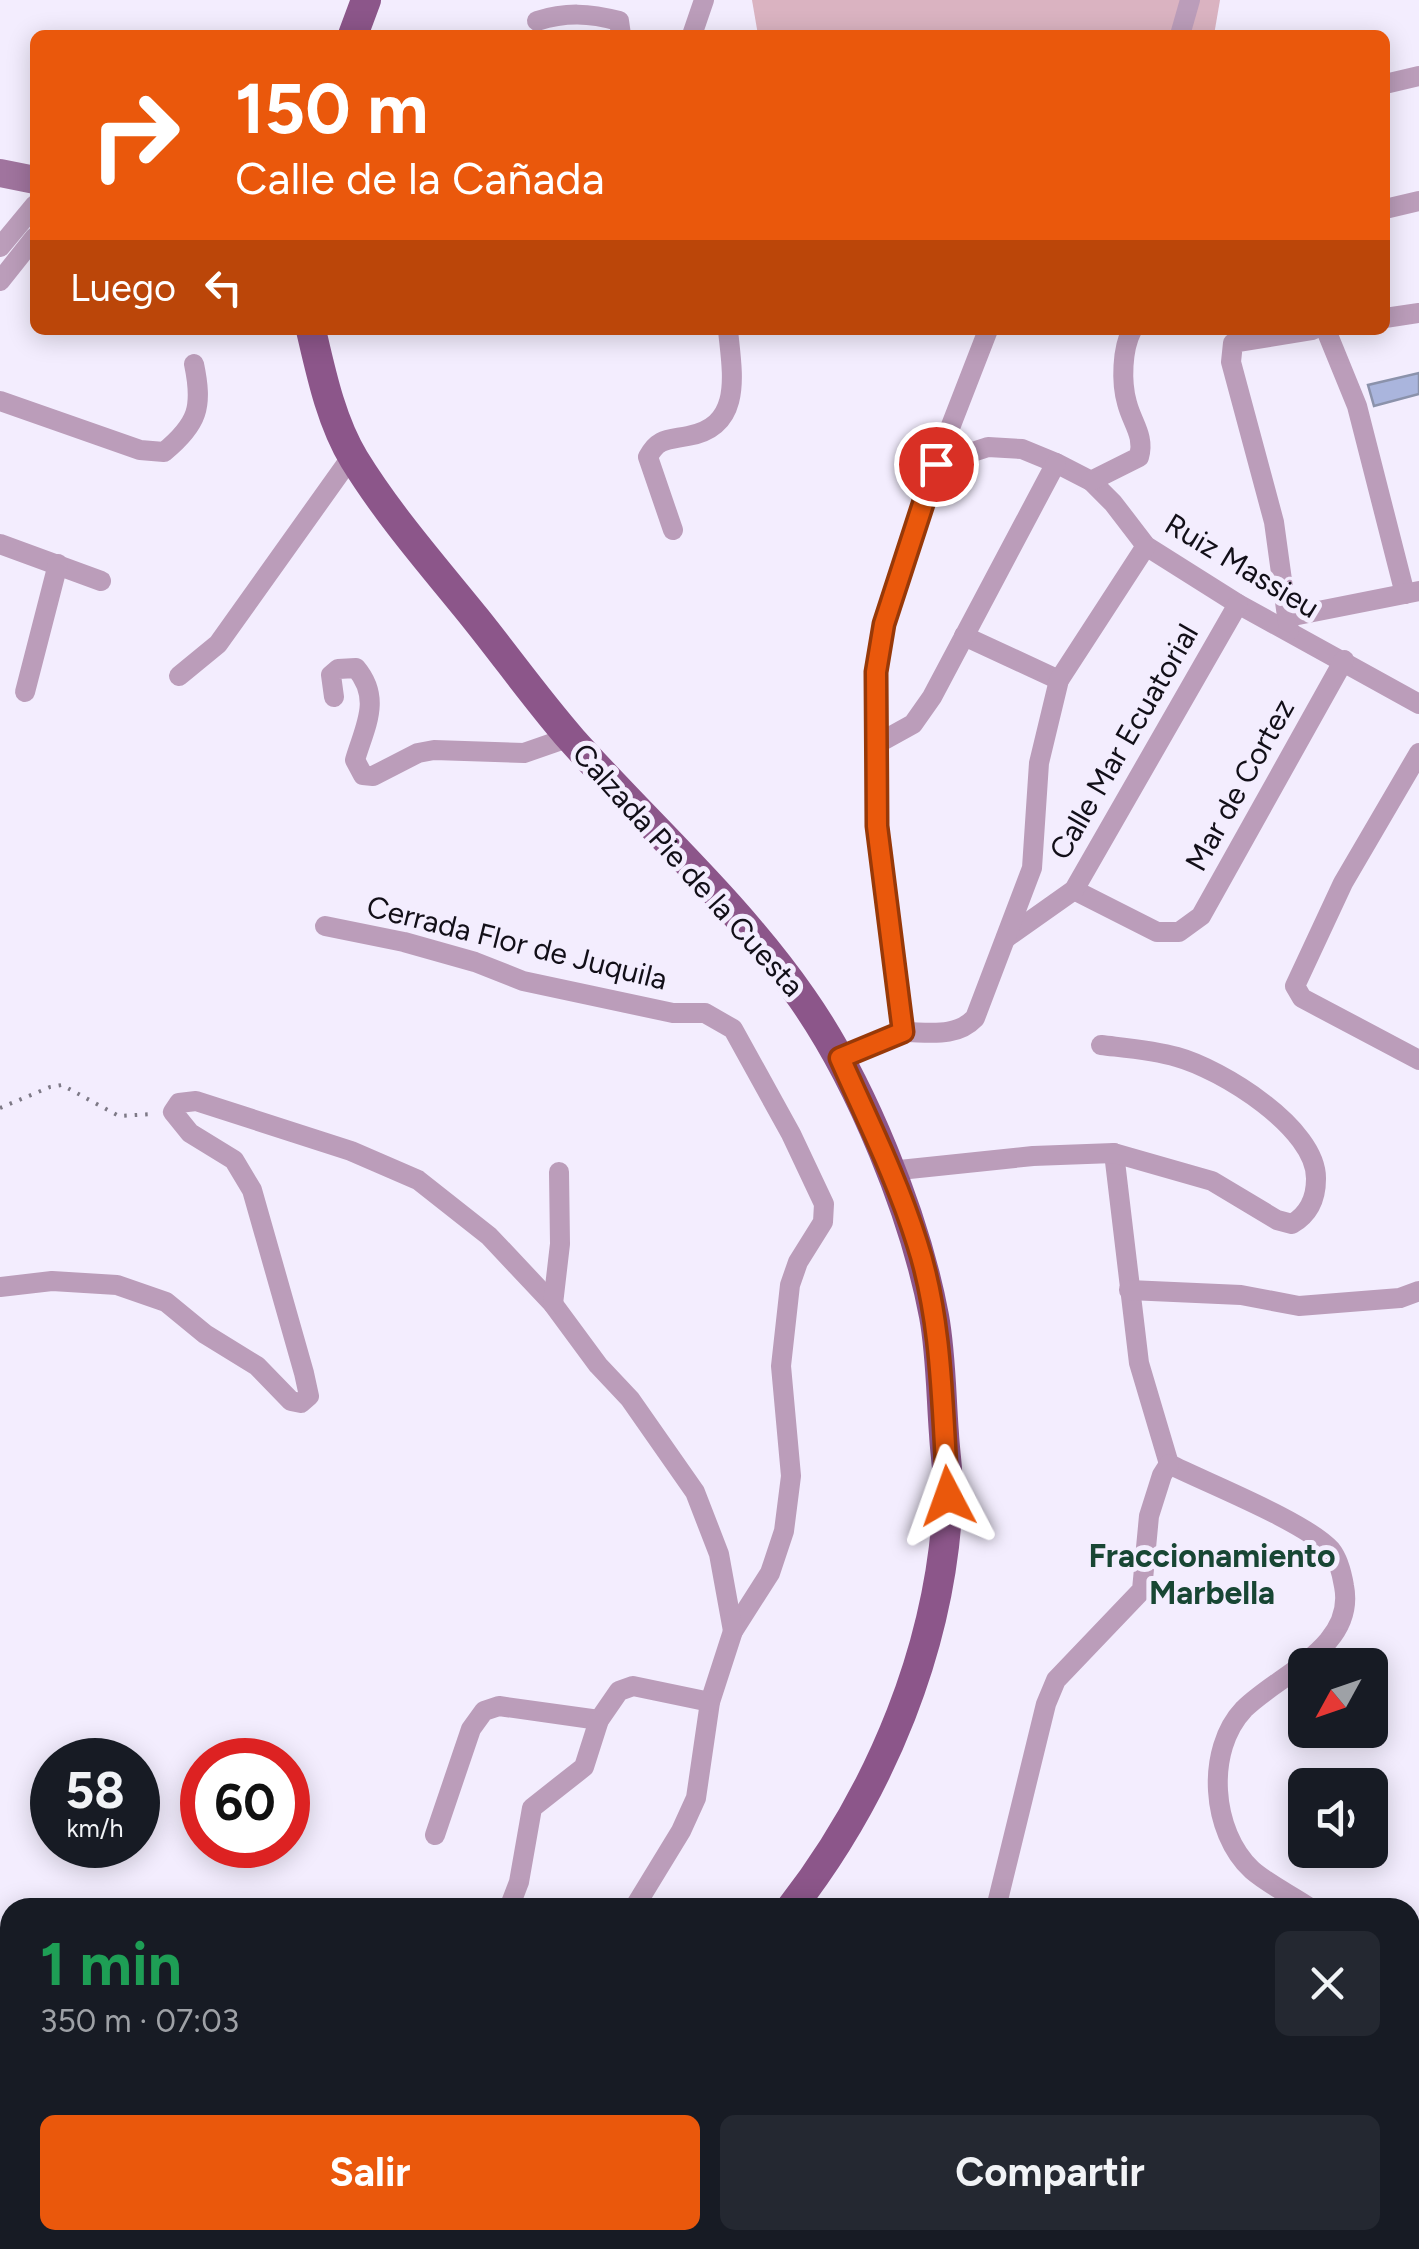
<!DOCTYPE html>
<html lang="es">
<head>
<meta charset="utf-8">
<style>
  :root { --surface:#171b24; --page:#242831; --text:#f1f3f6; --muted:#9ea1a6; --accent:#ea580c }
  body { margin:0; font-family:Figtree,sans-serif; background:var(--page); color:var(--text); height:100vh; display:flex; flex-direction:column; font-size:38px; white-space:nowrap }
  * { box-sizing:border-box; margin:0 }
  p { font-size:32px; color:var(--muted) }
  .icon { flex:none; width:55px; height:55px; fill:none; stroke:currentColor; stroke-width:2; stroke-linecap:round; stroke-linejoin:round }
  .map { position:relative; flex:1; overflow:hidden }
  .sheet { position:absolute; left:0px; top:1898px; width:1420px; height:352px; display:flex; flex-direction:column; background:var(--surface); border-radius:30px 30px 0 0; box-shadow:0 5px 25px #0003 }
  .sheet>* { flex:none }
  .hud { position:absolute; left:30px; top:30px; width:1360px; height:305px; border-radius:15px; box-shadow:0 5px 25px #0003; background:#ea580c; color:#fff; overflow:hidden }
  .needle { width:65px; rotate:230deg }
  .fabs { position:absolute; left:1288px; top:1648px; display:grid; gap:20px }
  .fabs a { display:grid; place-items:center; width:100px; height:100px; border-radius:15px; background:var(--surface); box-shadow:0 5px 25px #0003; font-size:50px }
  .speed { position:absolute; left:30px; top:1738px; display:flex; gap:20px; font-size:50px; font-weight:700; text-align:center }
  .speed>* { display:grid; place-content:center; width:130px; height:130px; border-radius:50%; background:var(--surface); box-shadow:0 5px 25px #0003; line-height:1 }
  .speed small { font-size:25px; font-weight:400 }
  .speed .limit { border:15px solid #d22; background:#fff; color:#111 }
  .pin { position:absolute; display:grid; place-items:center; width:85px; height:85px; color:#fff; margin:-42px; border:5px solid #fff; border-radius:50%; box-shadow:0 2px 10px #0007 }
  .me { position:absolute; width:110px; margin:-55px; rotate:356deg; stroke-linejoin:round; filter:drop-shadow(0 0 8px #0008) }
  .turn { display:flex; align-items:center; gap:35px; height:210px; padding:0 40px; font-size:45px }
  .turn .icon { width:130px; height:130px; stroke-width:2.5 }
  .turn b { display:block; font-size:70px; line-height:85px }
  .then { display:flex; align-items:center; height:95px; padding:0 40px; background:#0003; gap:20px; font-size:38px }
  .round { display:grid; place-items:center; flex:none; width:105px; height:105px; border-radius:15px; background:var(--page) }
  .head { display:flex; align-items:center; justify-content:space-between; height:170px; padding:0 40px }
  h1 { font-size:60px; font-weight:700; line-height:75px; color:#1e9e55 }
  .action { display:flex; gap:20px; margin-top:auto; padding:20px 40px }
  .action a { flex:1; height:115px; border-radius:15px; background:var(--accent); color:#fff; font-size:40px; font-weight:700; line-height:115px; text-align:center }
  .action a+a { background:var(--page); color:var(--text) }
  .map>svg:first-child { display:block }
</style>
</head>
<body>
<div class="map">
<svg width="1419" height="2249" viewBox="0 0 1419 2249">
  <rect width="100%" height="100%" fill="#f3edfe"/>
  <!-- green -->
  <path fill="#dab3c1" d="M752,0H1220L1214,35H758Z"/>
  <!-- building -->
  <path fill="#aab5dd" stroke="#8b92ab" stroke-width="2.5" d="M1419,373V394L1374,406L1368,385Z"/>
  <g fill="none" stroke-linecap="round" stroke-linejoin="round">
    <!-- path -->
    <path stroke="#7d7986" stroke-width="4" stroke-dasharray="2.5 8" stroke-linecap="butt" d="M0,1108L50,1087L62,1085L119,1116L153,1114"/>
    <!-- minor -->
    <g stroke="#bb9dba" stroke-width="20">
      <path d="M537,21C566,12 589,13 619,21L621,35"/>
      <path d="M692,35L704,0"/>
      <path d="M1180,35L1190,0"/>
      <path d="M1385,84L1419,76"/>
      <path d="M1385,209L1419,201"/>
      <path d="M0,247L35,205"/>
      <path d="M0,281L35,237"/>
      <path d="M1385,318L1419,313"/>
      <path d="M1326,330L1357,406L1405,594"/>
      <path d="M0,401L140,450L164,452C198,424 203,407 194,364"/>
      <path d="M936,464L988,447L1022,449L1056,463L1091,481L1113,503L1146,546L1238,604L1419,704"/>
      <path d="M1091,481L1139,457C1145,436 1132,423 1127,403C1121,382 1122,349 1132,330"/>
      <path d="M673,530L648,457C658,438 668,440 688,436C744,426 732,372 728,330"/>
      <path d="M0,544L101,581"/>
      <path d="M1288,617L1419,591"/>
      <path d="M1289,631L1274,522L1231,362L1233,343L1313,330"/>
      <path d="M964,636L1059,680"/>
      <path d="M179,676L218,644L352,456"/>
      <path d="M25,692L58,564"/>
      <path d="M334,697L331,675L338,669L356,668C382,699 365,726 355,760L363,775L373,776L418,753L434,750L524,753L570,737"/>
      <path d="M875,745L913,724L932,697L1056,463"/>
      <path d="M1419,753L1343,883L1295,986L1302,998L1419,1060"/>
      <path d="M1074,890L1157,932H1179L1201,916L1344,660"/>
      <path d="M325,926L404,942L475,962L523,981L673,1013H705L733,1029L791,1134L824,1204L823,1222L798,1262L790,1285L781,1366L791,1476L784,1531L770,1573L733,1631L710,1702L696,1798L681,1831L634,1908"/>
      <path d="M1006,938L1074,890L1238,604"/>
      <path d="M903,1032C929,1032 956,1038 975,1018L1032,868L1039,763L1059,680L1146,546"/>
      <path d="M840,1058L903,1032L877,826L876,672L884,624L936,464L988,330"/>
      <path d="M1114,1153L1139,1363L1169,1464"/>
      <path d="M890,1171L1033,1156L1114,1153L1212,1181L1277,1220L1292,1224C1309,1214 1316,1199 1316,1179C1317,1128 1221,1069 1177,1057C1153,1050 1126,1048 1101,1045"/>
      <path d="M0,1287L52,1281L117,1285L166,1302L205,1334L257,1366L291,1401L301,1403L309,1396L304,1373L252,1190L234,1160L190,1133L173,1112L179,1103L196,1101L351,1151L418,1180L489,1236L553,1304L598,1365L630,1399L695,1492L719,1554L733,1631"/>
      <path d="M1129,1290L1241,1295L1299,1306L1400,1298L1419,1291"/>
      <path d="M553,1304L560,1244L559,1172"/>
      <path d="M1169,1464C1207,1483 1306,1522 1331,1550C1339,1560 1342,1574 1344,1586C1356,1647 1279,1674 1244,1709C1205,1750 1211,1832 1252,1870C1268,1884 1291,1895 1310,1908"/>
      <path d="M435,1835L471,1729L484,1711L499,1706L599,1720"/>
      <path d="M509,1908L519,1882L532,1808L584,1767L599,1720L619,1691L633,1686L710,1702"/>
      <path d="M996,1908L1046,1704L1056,1680L1142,1590L1149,1516L1162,1475L1169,1464"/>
      <path d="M1154,2240L1165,2249"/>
      <path d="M452,2243V2240"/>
      <path d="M732,2249L734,2240"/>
    </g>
    <!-- secondary -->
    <path stroke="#a0749e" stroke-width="28" d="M0,173L35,180"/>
    <!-- primary -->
    <g stroke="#8c568a" stroke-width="30">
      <path d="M353,35L366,0"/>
      <path d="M311,330C321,373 331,421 354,459C389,516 434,567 476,619C508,659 538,701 572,740C648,825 737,904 802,998C861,1082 915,1215 934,1316C941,1354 941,1395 944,1434C945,1454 949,1476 948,1497C942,1645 881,1792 791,1908"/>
      <path d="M599,2249L601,2240"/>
    </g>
  </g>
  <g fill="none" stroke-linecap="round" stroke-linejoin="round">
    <defs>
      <path id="route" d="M936,464L884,624L876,672L877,826L903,1032L840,1058C867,1119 897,1179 917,1243C943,1323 942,1412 948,1496"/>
    </defs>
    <!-- route casing -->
    <use href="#route" stroke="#983908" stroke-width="25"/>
    <!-- route -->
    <use href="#route" stroke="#ea580c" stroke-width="18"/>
  </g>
  <g text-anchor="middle" stroke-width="10" stroke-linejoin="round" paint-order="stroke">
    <!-- street labels -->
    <g font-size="30" fill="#120f18" stroke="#f3edfe">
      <text transform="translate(1242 566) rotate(31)" y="10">Ruiz Massieu</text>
      <text transform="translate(1124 742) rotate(-60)" y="10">Calle Mar Ecuatorial</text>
      <text transform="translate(1240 785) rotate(-61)" y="10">Mar de Cortez</text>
      <text transform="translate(688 870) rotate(48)" y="10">Calzada Pie de la Cuesta</text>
      <text transform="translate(517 943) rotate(14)" y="10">Cerrada Flor de Juquila</text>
    </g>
    <!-- neighbourhood labels -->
    <g font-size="32" font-weight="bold" fill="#184634" stroke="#f3edfe">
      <text x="1212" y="1567">Fraccionamiento<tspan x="1212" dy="37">Marbella</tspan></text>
    </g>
  </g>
</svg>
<div class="fabs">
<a><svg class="needle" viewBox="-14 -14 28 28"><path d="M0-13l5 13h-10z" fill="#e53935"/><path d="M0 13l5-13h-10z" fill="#9ea1a6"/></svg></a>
<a><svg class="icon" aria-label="sound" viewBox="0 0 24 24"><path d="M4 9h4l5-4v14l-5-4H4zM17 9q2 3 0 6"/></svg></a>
</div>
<div class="speed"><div>58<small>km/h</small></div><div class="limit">60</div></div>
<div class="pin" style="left:936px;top:464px;background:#d93025"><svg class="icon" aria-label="arrive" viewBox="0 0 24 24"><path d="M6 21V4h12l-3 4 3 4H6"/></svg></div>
<svg class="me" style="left:948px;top:1496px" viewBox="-20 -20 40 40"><path d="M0-17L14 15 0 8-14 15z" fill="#ea580c" stroke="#fff" stroke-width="4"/></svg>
<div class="hud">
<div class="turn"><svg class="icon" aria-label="right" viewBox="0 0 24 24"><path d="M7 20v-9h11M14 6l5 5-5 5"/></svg><div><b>150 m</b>Calle de la Cañada</div></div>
<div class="then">Luego<svg class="icon" aria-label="left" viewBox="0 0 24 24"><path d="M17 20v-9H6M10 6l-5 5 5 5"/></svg></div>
</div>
<section class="sheet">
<div class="head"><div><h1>1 min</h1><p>350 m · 07:03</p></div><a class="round"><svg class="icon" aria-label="close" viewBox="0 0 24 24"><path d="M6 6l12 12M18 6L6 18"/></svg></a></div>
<div class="action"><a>Salir</a><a>Compartir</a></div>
</section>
</div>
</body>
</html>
